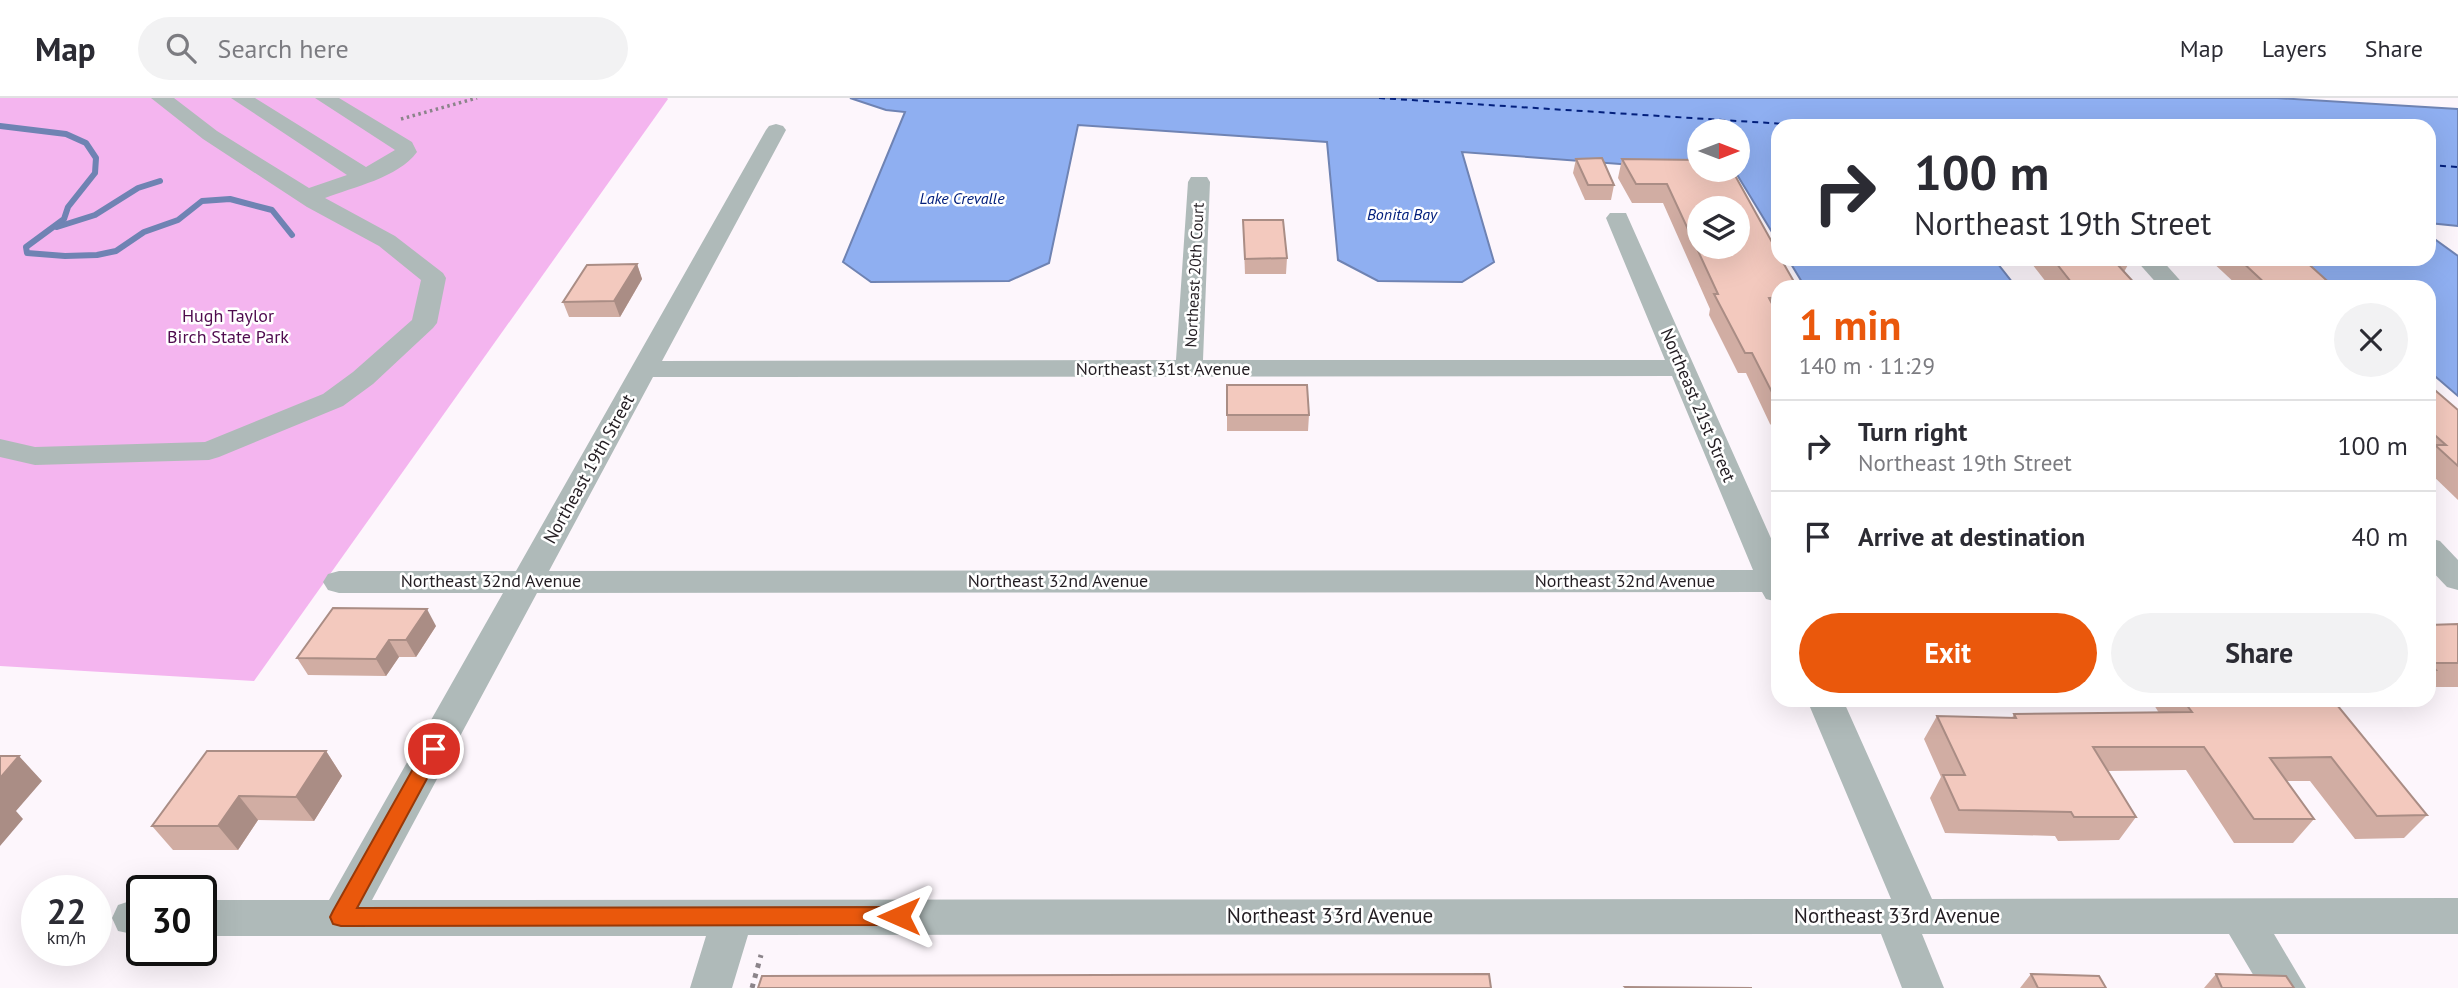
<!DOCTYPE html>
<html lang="en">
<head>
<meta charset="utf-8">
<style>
  :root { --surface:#fff; --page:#f2f2f3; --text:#2b2b33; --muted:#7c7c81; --line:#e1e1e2; --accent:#ea580c }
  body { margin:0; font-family:"PT Sans",sans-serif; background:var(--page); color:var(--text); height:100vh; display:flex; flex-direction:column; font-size:26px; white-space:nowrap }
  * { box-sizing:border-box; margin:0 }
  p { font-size:23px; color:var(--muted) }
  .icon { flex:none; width:38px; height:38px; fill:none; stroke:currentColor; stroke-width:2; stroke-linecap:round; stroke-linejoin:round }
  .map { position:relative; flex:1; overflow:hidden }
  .details { position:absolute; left:1771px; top:182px; width:665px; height:427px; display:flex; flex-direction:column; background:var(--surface); border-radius:21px; box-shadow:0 7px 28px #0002 }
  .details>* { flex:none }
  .guide { position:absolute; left:1771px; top:21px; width:665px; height:147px; border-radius:21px; box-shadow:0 7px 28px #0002; background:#fff; color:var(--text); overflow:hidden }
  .needle { width:46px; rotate:90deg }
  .tools { position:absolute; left:1687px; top:21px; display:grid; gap:14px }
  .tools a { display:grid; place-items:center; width:63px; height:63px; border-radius:50%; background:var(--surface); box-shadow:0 7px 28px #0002; font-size:35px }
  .speed { position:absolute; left:21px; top:777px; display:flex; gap:14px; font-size:35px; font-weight:700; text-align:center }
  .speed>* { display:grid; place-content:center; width:91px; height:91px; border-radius:50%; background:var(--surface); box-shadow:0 7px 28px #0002; line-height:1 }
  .speed small { font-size:18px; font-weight:400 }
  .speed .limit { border:4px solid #111; border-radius:10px; background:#fff; color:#111 }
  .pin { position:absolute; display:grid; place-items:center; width:60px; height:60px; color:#fff; margin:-30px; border:4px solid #fff; border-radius:50%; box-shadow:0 2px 7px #0007 }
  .me { position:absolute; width:77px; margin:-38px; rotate:270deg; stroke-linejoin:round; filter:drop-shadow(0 0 5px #0008) }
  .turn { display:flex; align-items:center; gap:24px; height:147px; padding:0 28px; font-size:32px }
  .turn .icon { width:91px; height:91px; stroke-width:2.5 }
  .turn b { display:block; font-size:49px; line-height:60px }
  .round { display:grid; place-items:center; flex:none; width:74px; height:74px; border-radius:37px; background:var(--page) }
  .overview { display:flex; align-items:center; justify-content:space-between; height:119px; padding:0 28px }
  h1 { font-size:42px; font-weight:700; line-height:52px; color:var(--accent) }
  .primary-button { display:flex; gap:14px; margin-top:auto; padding:14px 28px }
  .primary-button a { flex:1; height:80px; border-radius:42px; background:var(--accent); color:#fff; font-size:28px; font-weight:700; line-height:80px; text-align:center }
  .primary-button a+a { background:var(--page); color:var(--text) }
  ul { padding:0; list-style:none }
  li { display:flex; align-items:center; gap:21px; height:91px; padding:0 28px; border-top:2px solid var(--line) }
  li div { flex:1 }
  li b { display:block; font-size:26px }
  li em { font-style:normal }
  header { display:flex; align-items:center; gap:42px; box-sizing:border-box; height:98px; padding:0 35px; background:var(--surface); border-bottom:2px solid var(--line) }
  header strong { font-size:33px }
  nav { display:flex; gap:38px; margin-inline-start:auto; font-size:24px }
  .search { width:490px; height:63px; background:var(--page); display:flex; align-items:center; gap:18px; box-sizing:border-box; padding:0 24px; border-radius:38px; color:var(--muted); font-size:26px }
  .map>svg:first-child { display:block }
</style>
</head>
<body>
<header>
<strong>Map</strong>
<div class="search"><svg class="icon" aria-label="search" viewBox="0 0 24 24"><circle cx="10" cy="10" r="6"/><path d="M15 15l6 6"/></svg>Search here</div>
<nav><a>Map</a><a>Layers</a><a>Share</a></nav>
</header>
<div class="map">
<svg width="2458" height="890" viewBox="0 0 2458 890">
  <rect width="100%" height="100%" fill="#fdf6fc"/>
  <!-- green -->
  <path fill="#f4b5ef" d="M0,0H667L668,1L254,583L0,568Z"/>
  <!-- water -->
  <g fill="#8faff1" stroke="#6f83b3" stroke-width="2">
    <path d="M850,0H2277L2458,11V128L2429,125V28H1778V144L1736,75L1699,72H1738V33H1699V72L1462,54L1494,164L1462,184L1378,183L1338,162L1327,44L1078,27L1049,165L1009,183L871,184L843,164L905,14L886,12Z"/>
    <path d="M2429,137L2458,158V298L2429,273V189H2332L2299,161H2429Z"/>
    <path d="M1788,161H1994L2016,189H1805Z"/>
  </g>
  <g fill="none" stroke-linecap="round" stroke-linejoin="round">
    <!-- stream -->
    <g stroke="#6f83b3" stroke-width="6">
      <path d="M0,28L66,36L86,45L96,60L95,75L68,109L64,121L26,149L27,155L65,158L97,157L116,153L144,134L178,122L202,103L230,101L272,112L292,137"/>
      <path d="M57,129L95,117L138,90L160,83"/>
    </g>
    <!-- ferry -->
    <g stroke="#03207d" stroke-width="2" stroke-dasharray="6 5" stroke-linecap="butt">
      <path d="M1379,0L1816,28"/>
      <path d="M2429,67L2458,69"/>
    </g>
    <!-- path-far1 -->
    <path stroke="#8b848a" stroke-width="3.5" stroke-dasharray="2.5 3.5" stroke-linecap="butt" d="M401,21L477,0"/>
    <!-- path -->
    <path stroke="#8b848a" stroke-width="5" stroke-dasharray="4.5 6" stroke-linecap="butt" d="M752,890L761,857"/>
    <!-- minor -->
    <g fill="#afbab9" fill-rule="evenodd">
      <path d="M151,0H174L217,33L309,90L347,77L231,0H255L366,69L395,52L315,0H339L412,44L417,54C398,80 353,89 325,100L395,138L443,175L446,180L437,225L433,230L373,286L343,308L219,359L209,362L35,367L0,359V341L35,349L205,344L323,296L353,274L412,222L421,182L379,148L307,109L203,41Z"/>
      <path d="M776,26L783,28L786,32L662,263L1176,262L1188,84L1191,79H1207L1210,84L1203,262H1665L1606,120L1610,115H1626L1778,456V504L1766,501L1762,494L537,495L372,802L1891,801L1807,602H1843L1932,801L2458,800V836H2274L2306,890H2261L2229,836H1922L1944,890H1902L1881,836L748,837L732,890H690L706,838H201V802H329L503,495H339L328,492L323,484L328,476L339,473H516L766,32L769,28ZM1672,278L1753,472L549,473L653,279Z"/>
      <path d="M2135,161H2161L2186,189H2160Z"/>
      <path d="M2429,440L2440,443L2458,462V492L2447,489L2429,470Z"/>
      <path d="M133,802H142V838L118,833L112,820L118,807Z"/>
    </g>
  </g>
  <!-- wall -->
  <g fill="#d1ada3">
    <path d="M1576,61L1614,87L1611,102H1585L1573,75Z"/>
    <path d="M1622,61L1699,62L1778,189V352L1772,347L1777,332L1770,326L1746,275H1738L1709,217L1710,211L1663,105H1632L1618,80Z"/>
    <path d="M1243,122L1287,160L1286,176H1245Z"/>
    <path d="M2028,161H2126L2129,165L2124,174L2138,189H2050Z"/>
    <path d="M2209,161H2303L2334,189H2239Z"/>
    <path d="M637,166L642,181L620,219H569L563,204Z"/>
    <path d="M1227,287L1309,317L1308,333H1227Z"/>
    <path d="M2429,287L2458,312V402L2429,374Z"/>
    <path d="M2458,526V589H2429V527Z"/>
    <path d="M436,528L416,559H399L386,578L308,577L297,560Z"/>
    <path d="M2151,602H2333L2427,717L2404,740L2355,741L2310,683H2286L2314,721L2293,745H2234L2186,672L2107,673L2136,719L2119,742L2058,743L2055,738L1945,735L1930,700L1941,679L1924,641L1937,618L2012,620L2014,616L2159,615Z"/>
    <path d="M326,653L342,678L314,723L258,722L238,752H173L152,728Z"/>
    <path d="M2031,876L2106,890H2020Z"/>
    <path d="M2216,876L2294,890H2204Z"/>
  </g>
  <!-- shaded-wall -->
  <g fill="#aa8d85">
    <path d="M637,166L642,181L620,219L614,203Z"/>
    <path d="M427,511L436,528L416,559L406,542Z"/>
    <path d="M389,542L399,559L386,578L376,561Z"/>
    <path d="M326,653L342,678L314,723L296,699Z"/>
    <path d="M19,658L42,683L16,713L23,721L0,748V680Z"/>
    <path d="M239,698L258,722L238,752L218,728Z"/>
  </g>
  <!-- building -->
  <g fill="#f3c9be" stroke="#aa8d85" stroke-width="2" fill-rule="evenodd">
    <path d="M1602,60L1614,87H1588L1576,61Z"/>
    <path d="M1622,61L1699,62V72H1732L1778,155V161H1781L1797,189H1778V199L1769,200L1778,217V306L1752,255H1745L1714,196H1718L1667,86H1636ZM1699,110H1738V149H1699Z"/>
    <path d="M1243,122H1283L1287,160L1245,161Z"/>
    <path d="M2053,161H2126L2129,165H2116L2138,189H2075Z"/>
    <path d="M2239,161H2303L2334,189H2269Z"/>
    <path d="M637,166L614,203L563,204L587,167Z"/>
    <path d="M1227,287H1307L1309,317H1227Z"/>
    <path d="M2429,287L2458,312V368L2435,347H2446L2429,332Z"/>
    <path d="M333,510L427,511L406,542H389L376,561L297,560Z"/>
    <path d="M2458,526V565H2430L2436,572H2429V527Z"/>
    <path d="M2183,602H2333L2427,717L2377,718L2331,659L2270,660L2314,721H2254L2204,649H2093L2136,719H2074L2071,714L1959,712L1943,677H1965L1937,618L2016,620L2014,616L2192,614Z"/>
    <path d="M207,653H326L296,699L239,698L218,728H152Z"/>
    <path d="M0,658H19L0,680Z"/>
    <path d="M1489,876L1491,890H758L762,878Z"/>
    <path d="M2031,876L2099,878L2106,890H2038Z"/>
    <path d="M2216,876L2286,878L2294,890H2222Z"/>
    <path d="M1625,889L1752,890H1626Z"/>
  </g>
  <!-- route -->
  <path fill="#ea580c" stroke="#983908" stroke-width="2" d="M434,644L440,646L443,651L357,810L899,809L906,812L910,818L906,825L899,827L341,828L333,826L330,819L333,813L427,646Z"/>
  <g text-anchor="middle" stroke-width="5" stroke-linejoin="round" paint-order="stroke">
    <!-- far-water labels -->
    <g font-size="16" font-style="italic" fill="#03207d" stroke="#fff">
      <text x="962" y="106">Lake Crevalle</text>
      <text x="1402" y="122">Bonita Bay</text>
    </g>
    <!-- far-street labels -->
    <g font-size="16" fill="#231d22" stroke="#fff">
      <text transform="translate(1194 177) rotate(-87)" y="6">Northeast 20th Court</text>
    </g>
    <!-- park labels -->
    <g font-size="18" fill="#4f0b4e" stroke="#fff">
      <text x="228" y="224">Hugh Taylor<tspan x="228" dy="21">Birch State Park</tspan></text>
    </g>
    <!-- street labels -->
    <g font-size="18" fill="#231d22" stroke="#fff">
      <text x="1163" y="277">Northeast 31st Avenue</text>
      <text transform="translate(1698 307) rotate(67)" y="6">Northeast 21st Street</text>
      <text transform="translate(589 371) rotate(-61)" y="6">Northeast 19th Street</text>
      <text x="491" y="489">Northeast 32nd Avenue</text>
      <text x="1058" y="489">Northeast 32nd Avenue</text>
      <text x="1625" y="489">Northeast 32nd Avenue</text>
    </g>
    <!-- near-street labels -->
    <g font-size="21" fill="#231d22" stroke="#fff">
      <text x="1330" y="825">Northeast 33rd Avenue</text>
      <text x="1897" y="825">Northeast 33rd Avenue</text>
    </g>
  </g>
</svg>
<div class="tools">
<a><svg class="needle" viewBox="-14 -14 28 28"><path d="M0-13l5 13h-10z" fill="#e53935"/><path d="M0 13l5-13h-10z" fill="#7c7c81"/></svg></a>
<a><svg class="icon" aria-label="layers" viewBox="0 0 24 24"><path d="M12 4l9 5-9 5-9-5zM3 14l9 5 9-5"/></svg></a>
</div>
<div class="speed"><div>22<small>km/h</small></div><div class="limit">30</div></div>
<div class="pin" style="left:434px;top:651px;background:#d93025"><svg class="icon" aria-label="arrive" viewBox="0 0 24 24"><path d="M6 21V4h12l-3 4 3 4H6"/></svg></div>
<svg class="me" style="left:899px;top:818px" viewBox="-20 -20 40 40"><path d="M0-17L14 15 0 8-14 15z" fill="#ea580c" stroke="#fff" stroke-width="4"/></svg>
<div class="guide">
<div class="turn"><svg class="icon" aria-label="right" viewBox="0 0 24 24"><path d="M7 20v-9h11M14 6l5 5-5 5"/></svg><div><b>100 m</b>Northeast 19th Street</div></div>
</div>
<section class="details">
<div class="overview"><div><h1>1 min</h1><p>140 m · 11:29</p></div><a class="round"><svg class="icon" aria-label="close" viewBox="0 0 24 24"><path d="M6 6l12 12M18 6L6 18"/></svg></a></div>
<ul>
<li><svg class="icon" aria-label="right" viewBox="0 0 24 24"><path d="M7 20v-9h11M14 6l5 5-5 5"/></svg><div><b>Turn right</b><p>Northeast 19th Street</p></div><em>100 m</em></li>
<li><svg class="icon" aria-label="arrive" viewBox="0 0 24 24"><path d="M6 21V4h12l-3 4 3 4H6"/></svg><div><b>Arrive at destination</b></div><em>40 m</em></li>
</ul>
<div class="primary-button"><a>Exit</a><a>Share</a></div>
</section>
</div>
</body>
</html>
